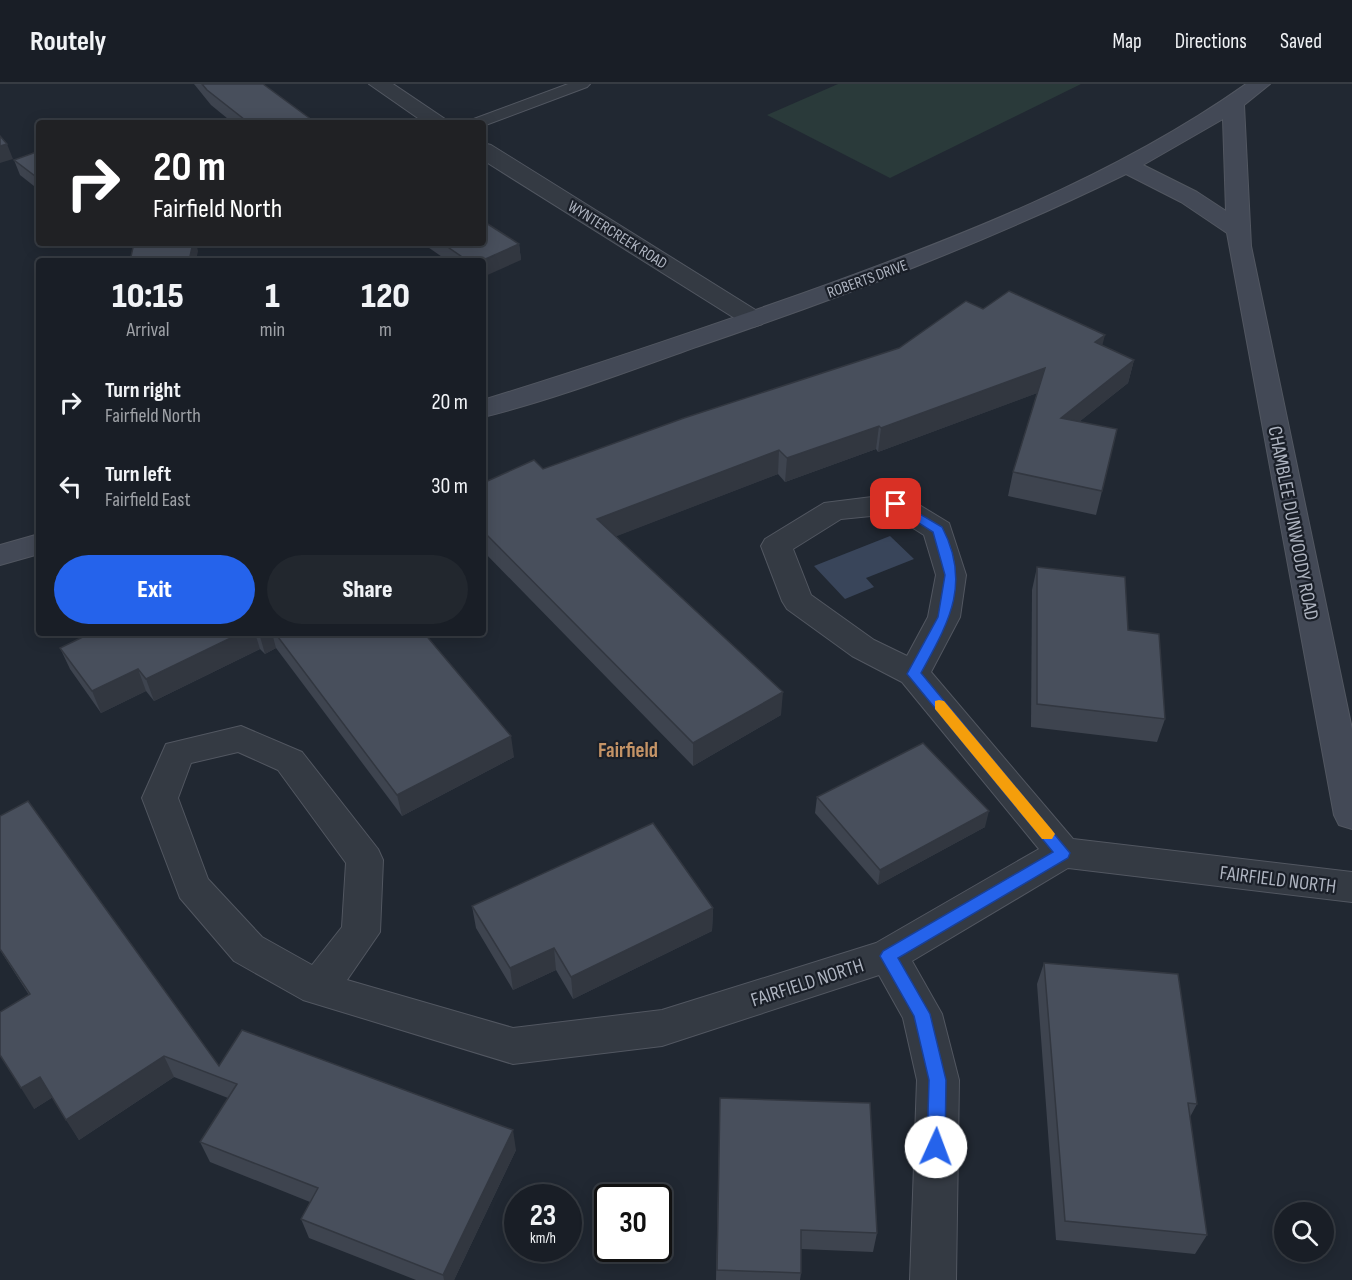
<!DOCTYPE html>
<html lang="en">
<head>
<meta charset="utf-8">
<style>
  :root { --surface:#191e26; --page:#22272e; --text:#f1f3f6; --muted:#9fa2a7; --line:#373c43; --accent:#2563eb }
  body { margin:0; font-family:"Sofia Sans Condensed",sans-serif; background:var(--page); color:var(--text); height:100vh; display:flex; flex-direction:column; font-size:22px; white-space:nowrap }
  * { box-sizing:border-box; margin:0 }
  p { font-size:20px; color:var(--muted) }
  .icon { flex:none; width:33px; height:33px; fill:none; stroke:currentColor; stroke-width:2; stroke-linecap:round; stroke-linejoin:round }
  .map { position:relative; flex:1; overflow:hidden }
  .drawer { position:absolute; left:36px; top:174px; width:450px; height:378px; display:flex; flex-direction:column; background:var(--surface); border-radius:6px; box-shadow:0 3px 15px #0003,0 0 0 2px var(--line) }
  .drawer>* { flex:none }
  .guide { position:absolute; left:36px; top:36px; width:450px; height:126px; border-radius:6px; box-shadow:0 3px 15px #0003,0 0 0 2px var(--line); background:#202124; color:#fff; overflow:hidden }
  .buttons { position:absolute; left:1274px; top:1118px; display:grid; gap:12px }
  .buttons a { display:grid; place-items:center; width:60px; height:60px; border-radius:50%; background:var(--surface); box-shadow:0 3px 15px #0003,0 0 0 2px var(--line); font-size:30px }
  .speed { position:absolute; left:504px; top:1100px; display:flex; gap:12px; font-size:30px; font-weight:700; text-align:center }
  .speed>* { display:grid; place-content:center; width:78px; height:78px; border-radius:50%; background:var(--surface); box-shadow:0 3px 15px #0003,0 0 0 2px var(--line); line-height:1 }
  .speed small { font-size:15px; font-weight:400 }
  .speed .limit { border:3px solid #111; border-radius:9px; background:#fff; color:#111 }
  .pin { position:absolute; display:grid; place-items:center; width:51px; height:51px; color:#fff; margin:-26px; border-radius:12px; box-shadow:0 3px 9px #0006 }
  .me { position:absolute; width:66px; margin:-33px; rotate:2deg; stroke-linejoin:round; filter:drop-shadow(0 0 4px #0008) }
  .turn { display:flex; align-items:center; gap:21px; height:126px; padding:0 18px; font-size:27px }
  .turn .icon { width:78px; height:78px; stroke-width:2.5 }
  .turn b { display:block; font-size:42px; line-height:51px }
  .eta { display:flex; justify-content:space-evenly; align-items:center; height:102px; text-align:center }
  .eta b { font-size:36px; font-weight:800; line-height:42px }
  .cta { display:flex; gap:12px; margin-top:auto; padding:12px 18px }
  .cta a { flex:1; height:69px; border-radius:36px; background:var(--accent); color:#fff; font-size:24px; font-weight:800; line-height:69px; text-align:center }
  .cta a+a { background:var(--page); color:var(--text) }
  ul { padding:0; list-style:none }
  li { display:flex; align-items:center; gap:18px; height:84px; padding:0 18px }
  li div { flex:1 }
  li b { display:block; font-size:22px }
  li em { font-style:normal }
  header { display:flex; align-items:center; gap:36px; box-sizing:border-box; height:84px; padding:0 30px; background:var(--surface); border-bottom:2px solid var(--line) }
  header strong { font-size:28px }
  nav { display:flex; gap:33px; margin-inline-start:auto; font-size:21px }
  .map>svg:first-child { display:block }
</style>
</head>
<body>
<header>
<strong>Routely</strong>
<nav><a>Map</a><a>Directions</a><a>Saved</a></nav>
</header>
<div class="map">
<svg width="1352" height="1196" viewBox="0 0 1352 1196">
  <rect width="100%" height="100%" fill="#212832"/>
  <!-- green -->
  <path fill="#2a3a3a" d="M838,0H1081L890,94L767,31Z"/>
  <!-- water -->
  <path fill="#39455a" d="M890,452L914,475L866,494L874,503L845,515L814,482Z"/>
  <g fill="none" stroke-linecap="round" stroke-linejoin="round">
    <defs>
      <path id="lane" d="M568,0H590L587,3L483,42V39H469L471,36Z"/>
      <g id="street">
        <path d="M369,0H393L451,39H425Z"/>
        <path d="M483,59L491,61L762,230L766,235L762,240L753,243L744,240L483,76Z"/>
        <path d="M896,410L906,413L949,439L966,491L960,533L931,588L1073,755L1352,788V818L1068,784L912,877L942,930L959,996L956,1196H910L917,996L903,934L879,891L662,962L513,980L303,916L234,877L180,814L142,714L166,660L241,642L302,668L378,765L383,776L380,848L347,896L513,944L662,926L876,859L1039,765L902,598L852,572L787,525L782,517L761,462L765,455L824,419ZM891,430L924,451L936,491L928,533L907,572L874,556L811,511L793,465L841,435ZM238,668L278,686L346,779L342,843L312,881L262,853L208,795L178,714L191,679Z"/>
      </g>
      <g id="secondary">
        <path d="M1246,0H1270L1244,21L1251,162L1352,645V745L1339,741L1334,731L1227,149L1181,118L1126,90C987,158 845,212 699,262C628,287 556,315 483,333V316C590,283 696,247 801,210C952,156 1115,93 1246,0ZM1223,35L1226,127L1197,108L1143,81Z"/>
        <path d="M39,450V470L0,481V461Z"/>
      </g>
    </defs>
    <!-- lane casing -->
    <use href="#lane" stroke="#525761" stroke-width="2"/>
    <!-- street casing -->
    <use href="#street" stroke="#525761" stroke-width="2"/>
    <!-- secondary casing -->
    <use href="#secondary" stroke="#525761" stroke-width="2"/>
    <!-- lane -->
    <use href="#lane" fill="#343a43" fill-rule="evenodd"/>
    <!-- street -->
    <use href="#street" fill="#343a43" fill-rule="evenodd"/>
    <!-- secondary -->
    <use href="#secondary" fill="#434956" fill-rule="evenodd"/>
  </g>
  <!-- wall -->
  <g fill="#3e444f">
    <path d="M194,0H263L316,39H233L211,21Z"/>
    <path d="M39,67V106L20,91L14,76Z"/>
    <path d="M422,159H483L519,160L521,176L448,177Z"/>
    <path d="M983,225L1102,262L1134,276L1128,299L1080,337L1102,407L1096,431L1008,412L1013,388L1037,309L878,368L876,365L785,398L778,390L616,452L781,631L693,682L483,467V399L543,385L899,264Z"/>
    <path d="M1037,483L1128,546L1165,635L1157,658L1031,643L1032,506Z"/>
    <path d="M91,549H424L514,673L402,732L276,564L265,570L260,565L154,617L146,607L101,629L70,585L60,564Z"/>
    <path d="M817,713L985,743L878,801L815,729Z"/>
    <path d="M0,732L219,982L516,1066L454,1196H416L309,1154L301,1135L310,1118L210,1078L200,1058L228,1014L174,993L79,1056L53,1013L34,1025L29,911L0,866Z"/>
    <path d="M472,822L713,824L712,847L573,915L556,886L513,906L476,844Z"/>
    <path d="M1044,879L1197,1020L1190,1033L1207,1151L1195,1170L1056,1156L1037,900Z"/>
    <path d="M720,1014L877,1149L873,1168L801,1165V1189L800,1196H716Z"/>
  </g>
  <!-- shaded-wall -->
  <g fill="#323740">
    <path d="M7,60L13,75L0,79V62Z"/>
    <path d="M193,159H196L198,167L196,177H189Z"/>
    <path d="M519,160L521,176L483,193V177H481Z"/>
    <path d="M1105,251L1099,274L1095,258Z"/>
    <path d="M1134,276L1128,299L1055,357L1061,334Z"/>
    <path d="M1045,284L1040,308L878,368L881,344Z"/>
    <path d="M879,342L876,365L785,398L787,374Z"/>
    <path d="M779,366L778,390L599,459L597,435Z"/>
    <path d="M241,549H255L260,565L154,617L146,595Z"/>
    <path d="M259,549H272L276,564L265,570Z"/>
    <path d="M138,585L146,607L101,629L92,607Z"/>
    <path d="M783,608L781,631L693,682V659Z"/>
    <path d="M511,652L514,673L402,732L397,711Z"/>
    <path d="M989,727L985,743L878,801L880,786Z"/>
    <path d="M713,824L712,847L573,915L571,893Z"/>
    <path d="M554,864L556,886L513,906L510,884Z"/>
    <path d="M164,972L174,993L79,1056L66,1036Z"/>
    <path d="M40,993L53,1013L34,1025L21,1004Z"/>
    <path d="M513,1046L516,1066L454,1196H444L443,1191Z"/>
  </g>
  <!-- building -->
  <g fill="#484f5c" stroke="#323740" stroke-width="1.5">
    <path d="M202,0H263L316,39H249L207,6Z"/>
    <path d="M0,52L7,60L0,62Z"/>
    <path d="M39,67V95L14,76Z"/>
    <path d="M483,137L519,160L481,177H468L442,159H483Z"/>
    <path d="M134,159H193L189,177H130Z"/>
    <path d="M1009,207L1105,251L1095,258L1134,276L1061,334L1117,345L1102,407L1013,388L1045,284L881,344L879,342L787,374L779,366L597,435L783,608L693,659L483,447V399L534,376L543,385L684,334L899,264L966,217L983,225Z"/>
    <path d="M1037,483L1125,493L1128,546L1159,550L1165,635L1037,620Z"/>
    <path d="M91,549H241L146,595L138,585L92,607L60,564Z"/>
    <path d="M275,549H424L511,652L397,711Z"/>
    <path d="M923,659L989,727L880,786L817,713Z"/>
    <path d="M28,717L219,982L242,946L513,1046L443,1191L301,1135L318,1104L200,1058L237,1000L164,972L66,1036L40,993L21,1004L0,971V928L30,910L0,865V732Z"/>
    <path d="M653,739L713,824L571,893L554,864L510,884L472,822Z"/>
    <path d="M1044,879L1178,890L1197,1020L1188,1019L1207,1151L1065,1137Z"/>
    <path d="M720,1014L870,1019L877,1149L801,1146V1189L717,1186Z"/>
  </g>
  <!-- route -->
  <path fill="#2563eb" stroke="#184099" stroke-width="1.5" d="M896,416L942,443C972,500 948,539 921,589L1070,769L1068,774L898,874L930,930L946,996L945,1063L942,1068L936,1071L930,1068L927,1063L929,996L914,932L880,872L883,867L1053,768L907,590L938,533L945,491L933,448L892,422V417Z"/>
  <!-- slow -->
  <path fill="#f59e0b" d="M939,616L944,617L1052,746L1055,750L1052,755H1042L935,625V617Z"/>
  <g text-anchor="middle" stroke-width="4.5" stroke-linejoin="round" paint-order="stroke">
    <!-- far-street labels -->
    <g font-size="16" fill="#aeb4c0" stroke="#1a1f28">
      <text transform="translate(618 150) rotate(32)" y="6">WYNTERCREEK ROAD</text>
      <text transform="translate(867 194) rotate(-20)" y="6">ROBERTS DRIVE</text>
    </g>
    <!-- street labels -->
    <g font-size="20" fill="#aeb4c0" stroke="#1a1f28">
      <text transform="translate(1294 439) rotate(79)" y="7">CHAMBLEE DUNWOODY ROAD</text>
      <text transform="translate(1278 795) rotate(7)" y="7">FAIRFIELD NORTH</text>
      <text transform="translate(807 898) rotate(-18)" y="7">FAIRFIELD NORTH</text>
    </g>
    <!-- neighbourhood labels -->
    <g font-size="21" font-weight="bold" fill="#c49366" stroke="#1a1f28">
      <text x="628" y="673">Fairfield</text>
    </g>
  </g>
</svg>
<div class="buttons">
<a><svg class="icon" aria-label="search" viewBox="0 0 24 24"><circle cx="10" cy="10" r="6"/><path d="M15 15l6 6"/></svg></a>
</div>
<div class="speed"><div>23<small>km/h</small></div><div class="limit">30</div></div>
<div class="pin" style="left:896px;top:420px;background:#d93025"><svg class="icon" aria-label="arrive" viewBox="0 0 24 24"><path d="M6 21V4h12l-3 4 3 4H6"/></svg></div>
<svg class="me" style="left:936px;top:1063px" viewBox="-20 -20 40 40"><circle r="19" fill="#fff"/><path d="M0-13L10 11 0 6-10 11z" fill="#2563eb"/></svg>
<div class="guide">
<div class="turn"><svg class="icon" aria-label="right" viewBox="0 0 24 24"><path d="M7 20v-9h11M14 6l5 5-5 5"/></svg><div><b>20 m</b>Fairfield North</div></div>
</div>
<section class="drawer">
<div class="eta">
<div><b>10:15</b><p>Arrival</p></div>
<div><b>1</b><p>min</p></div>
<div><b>120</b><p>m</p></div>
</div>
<ul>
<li><svg class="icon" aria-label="right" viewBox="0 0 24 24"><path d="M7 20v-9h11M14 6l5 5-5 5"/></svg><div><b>Turn right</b><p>Fairfield North</p></div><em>20 m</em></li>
<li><svg class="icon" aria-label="left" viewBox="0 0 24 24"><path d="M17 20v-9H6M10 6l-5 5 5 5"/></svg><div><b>Turn left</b><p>Fairfield East</p></div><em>30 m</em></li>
</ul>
<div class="cta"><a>Exit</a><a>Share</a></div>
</section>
</div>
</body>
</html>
